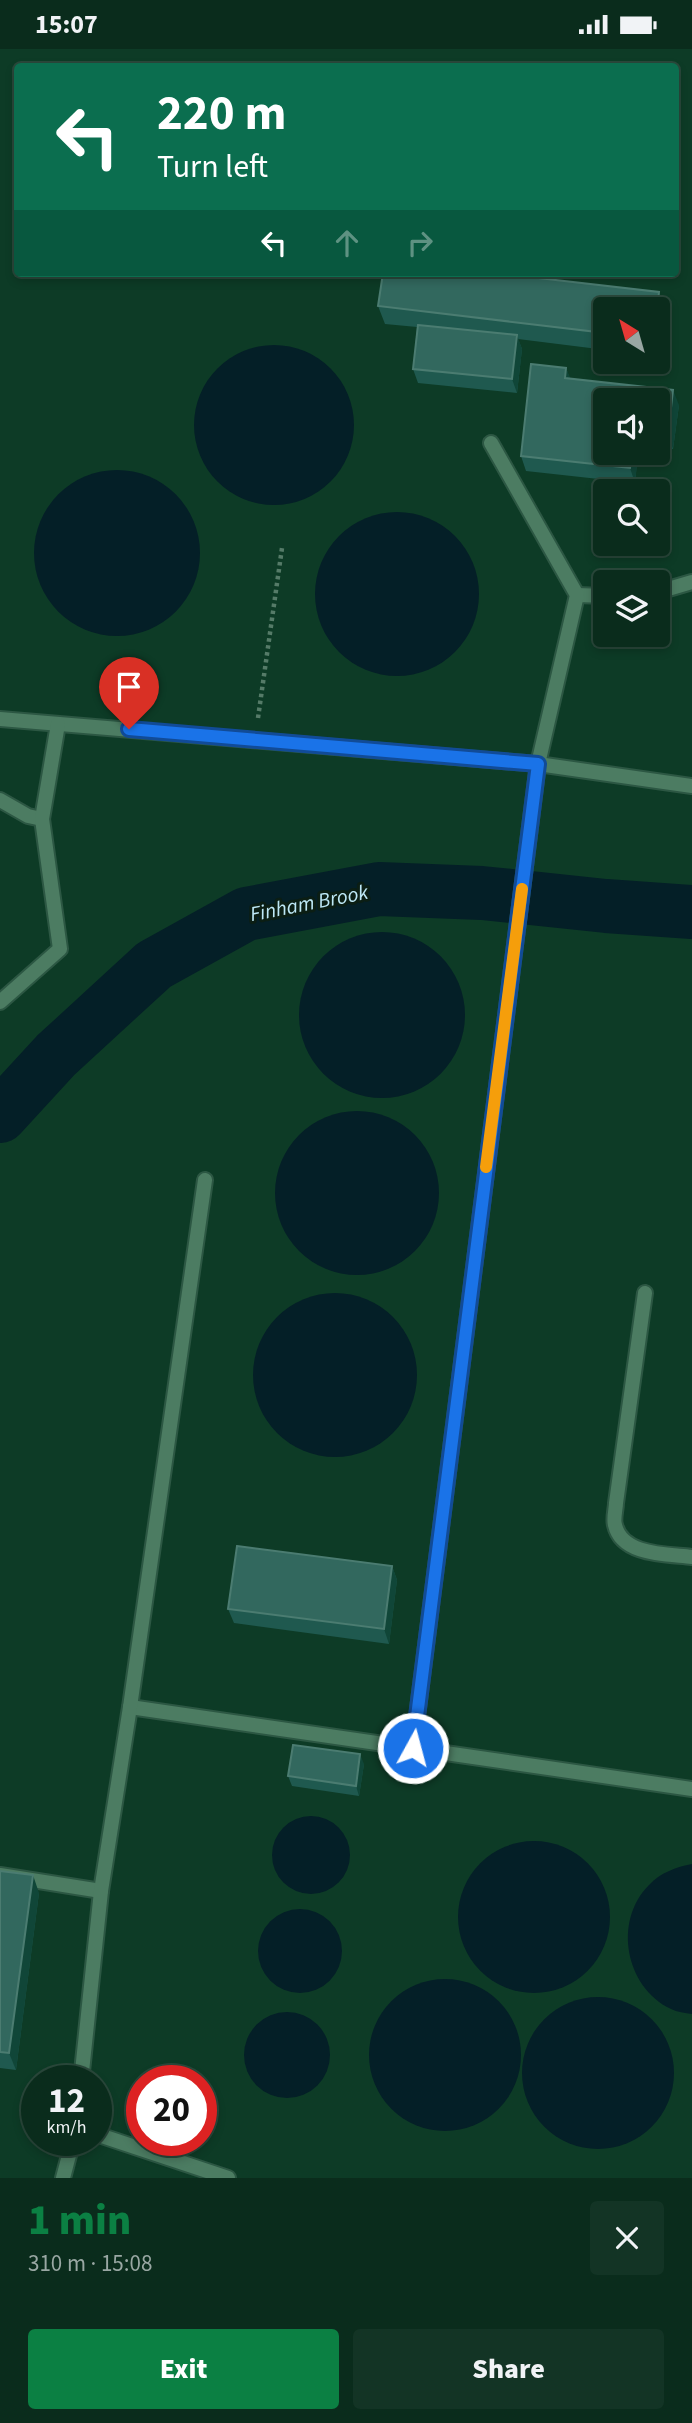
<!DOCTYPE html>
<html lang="en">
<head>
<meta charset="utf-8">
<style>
  :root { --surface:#0a2c1c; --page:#133425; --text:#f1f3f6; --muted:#99a7a3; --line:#2a483b; --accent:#0b8043 }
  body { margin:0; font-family:"Source Sans 3",sans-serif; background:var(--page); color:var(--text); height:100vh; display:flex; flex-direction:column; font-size:26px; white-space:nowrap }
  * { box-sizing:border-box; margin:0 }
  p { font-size:23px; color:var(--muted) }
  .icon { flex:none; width:38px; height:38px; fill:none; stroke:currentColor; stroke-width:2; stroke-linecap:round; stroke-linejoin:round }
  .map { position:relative; height:2129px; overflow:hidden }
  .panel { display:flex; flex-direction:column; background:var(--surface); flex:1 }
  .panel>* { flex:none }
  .top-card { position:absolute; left:14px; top:14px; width:665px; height:214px; border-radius:7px; box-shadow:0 4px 10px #0003,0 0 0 2px var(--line); background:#0b6e4f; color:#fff; overflow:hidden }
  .needle { width:46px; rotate:323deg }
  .fabs { position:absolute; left:593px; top:248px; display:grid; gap:14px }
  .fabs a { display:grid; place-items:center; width:77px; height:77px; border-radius:7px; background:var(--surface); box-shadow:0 4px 10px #0003,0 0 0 2px var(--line); font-size:35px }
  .speed { position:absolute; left:21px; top:2016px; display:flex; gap:14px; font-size:35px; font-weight:700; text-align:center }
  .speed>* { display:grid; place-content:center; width:91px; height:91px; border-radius:50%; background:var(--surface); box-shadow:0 4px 10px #0003,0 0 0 2px var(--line); line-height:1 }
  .speed small { font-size:18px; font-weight:400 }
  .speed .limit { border:10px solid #d22; background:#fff; color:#111 }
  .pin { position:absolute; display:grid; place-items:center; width:60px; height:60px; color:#fff; margin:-72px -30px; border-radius:50% 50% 50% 0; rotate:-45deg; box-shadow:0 0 7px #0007 }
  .pin .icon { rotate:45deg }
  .me { position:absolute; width:77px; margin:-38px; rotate:7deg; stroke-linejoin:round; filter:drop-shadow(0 0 5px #0008) }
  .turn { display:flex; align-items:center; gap:24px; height:147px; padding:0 28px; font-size:32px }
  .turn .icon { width:91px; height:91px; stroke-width:2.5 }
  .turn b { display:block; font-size:49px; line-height:60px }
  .lanes { display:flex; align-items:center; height:66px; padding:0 28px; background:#0003; justify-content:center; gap:35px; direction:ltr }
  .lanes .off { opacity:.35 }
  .round { display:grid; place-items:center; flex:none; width:74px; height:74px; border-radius:7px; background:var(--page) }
  .head { display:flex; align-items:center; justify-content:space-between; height:119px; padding:0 28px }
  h1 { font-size:42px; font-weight:800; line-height:52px; color:var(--accent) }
  .action { display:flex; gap:14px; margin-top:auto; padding:14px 28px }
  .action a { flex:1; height:80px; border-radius:7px; background:var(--accent); color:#fff; font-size:28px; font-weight:800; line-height:80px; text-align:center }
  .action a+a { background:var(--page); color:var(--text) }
  .status { display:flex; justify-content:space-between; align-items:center; height:49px; padding:0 35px; background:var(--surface); direction:ltr }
  .status svg { height:19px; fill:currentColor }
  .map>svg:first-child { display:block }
</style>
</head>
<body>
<div class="status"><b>15:07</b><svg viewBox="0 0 49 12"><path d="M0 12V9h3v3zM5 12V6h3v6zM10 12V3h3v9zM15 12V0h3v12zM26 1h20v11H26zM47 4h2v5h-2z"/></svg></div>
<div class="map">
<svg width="692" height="2129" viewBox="0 0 692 2129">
  <rect width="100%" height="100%" fill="#0d3b26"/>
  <!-- water -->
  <g fill="#041f27">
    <circle cx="274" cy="376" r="80"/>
    <circle cx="117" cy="504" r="83"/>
    <circle cx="397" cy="545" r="82"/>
    <circle cx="382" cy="966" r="83"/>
    <circle cx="357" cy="1144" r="82"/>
    <circle cx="335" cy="1326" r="82"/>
    <circle cx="311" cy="1806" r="39"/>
    <circle cx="534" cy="1868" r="76"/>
    <path d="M692,1815V1965C685,1964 677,1963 671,1960C625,1938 613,1872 649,1836C660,1824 676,1818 692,1815Z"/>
    <circle cx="300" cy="1902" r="42"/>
    <circle cx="445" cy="2006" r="76"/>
    <circle cx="598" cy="2024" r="76"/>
    <circle cx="287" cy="2006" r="43"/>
  </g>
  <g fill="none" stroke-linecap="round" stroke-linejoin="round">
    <!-- river -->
    <path stroke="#041f27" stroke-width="54" d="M0,1067L56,1006L154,916L246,865L379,840L482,844L606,857L692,863"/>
    <defs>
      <g id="service">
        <path d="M658,543L692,533"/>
        <path d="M577,546L606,547"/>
        <path d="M0,670L538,715L692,737"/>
        <path d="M0,751L28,767L42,770"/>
        <path d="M0,953L60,900L42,770L58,675"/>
        <path d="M645,1244L616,1454C616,1460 613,1470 615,1476C622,1507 668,1505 692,1508"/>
        <path d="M130,1658L692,1740"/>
        <path d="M413,1699L538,715L577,546L491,394"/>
        <path d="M0,1826L101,1842"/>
        <path d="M81,2032L101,1842L130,1658L205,1131"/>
        <path d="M96,2085L228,2129"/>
        <path d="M63,2129L73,2091"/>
      </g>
    </defs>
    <!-- service casing -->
    <use href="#service" stroke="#2c5743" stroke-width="18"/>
    <!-- path -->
    <path stroke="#557b68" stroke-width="4.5" stroke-dasharray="3.5 3.5" stroke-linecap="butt" d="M258,669L282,499"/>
    <!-- service -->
    <use href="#service" stroke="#4c7c62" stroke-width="14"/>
  </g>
  <!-- wall -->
  <g fill="#1f594f">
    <path d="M383,224H494L659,243L666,261L660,307H658V261H606V301L518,290L522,300L517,344L418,334L413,320L417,278L385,275L378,257Z"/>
    <path d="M566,319L570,330L679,356L673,400L658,399V352H606L638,404L635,434L526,422L521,407Z"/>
    <path d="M392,1517L397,1531L389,1595L234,1574L228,1560Z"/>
    <path d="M364,1715L359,1747L292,1737L288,1727Z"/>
    <path d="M0,1822L39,1844L16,2021L0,2019Z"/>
  </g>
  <!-- shaded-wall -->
  <g fill="#104638">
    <path d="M659,243L666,261L660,307L658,301L657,261Z"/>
    <path d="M517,286L522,300L517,344L512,330Z"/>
    <path d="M566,319L572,333L565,329Z"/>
    <path d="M673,341L679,356L673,400L668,386Z"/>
    <path d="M632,404H638L635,434L630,419Z"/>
    <path d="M392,1517L397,1531L389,1595L384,1580Z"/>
    <path d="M360,1705L364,1715L359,1747L356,1737Z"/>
    <path d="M33,1826L39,1844L16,2021L9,2004Z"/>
  </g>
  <!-- building -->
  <g fill="#32685e" stroke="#4b7c71" stroke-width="2">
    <path d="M383,224H494L659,243L657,261H606V284L378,257Z"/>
    <path d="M418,276L517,286L512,330L413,320Z"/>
    <path d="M531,315L566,319L565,329L673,341L668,386L658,385V352H606V404H632L630,419L521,407Z"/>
    <path d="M237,1497L392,1517L384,1580L228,1560Z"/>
    <path d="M293,1696L360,1705L356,1737L288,1727Z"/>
    <path d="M0,1822L33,1826L9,2004L0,2003Z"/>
  </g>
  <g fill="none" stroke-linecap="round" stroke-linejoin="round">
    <defs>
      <path id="route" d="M129,680L538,715L413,1699"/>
    </defs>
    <!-- route casing -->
    <use href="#route" stroke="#114b97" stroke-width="18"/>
    <!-- route -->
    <use href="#route" stroke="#1a73e8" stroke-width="12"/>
    <!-- slow -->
    <path stroke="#f59e0b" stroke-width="12" d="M486,1118L522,840"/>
  </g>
  <g text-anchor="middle" stroke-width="6" stroke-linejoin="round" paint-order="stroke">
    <!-- water labels -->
    <g font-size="21" font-style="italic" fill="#bee8f6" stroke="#0b1e14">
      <text transform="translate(309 854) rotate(-11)" y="7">Finham Brook</text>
    </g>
  </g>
</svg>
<div class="fabs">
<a><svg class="needle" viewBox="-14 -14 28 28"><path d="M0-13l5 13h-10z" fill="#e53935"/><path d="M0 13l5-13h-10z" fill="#99a7a3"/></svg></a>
<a><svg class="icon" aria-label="sound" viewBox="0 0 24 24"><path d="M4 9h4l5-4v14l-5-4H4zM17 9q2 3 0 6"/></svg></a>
<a><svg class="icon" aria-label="search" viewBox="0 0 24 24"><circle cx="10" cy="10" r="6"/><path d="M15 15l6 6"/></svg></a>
<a><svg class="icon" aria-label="layers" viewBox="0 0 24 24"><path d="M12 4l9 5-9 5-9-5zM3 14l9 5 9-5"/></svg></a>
</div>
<div class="speed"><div>12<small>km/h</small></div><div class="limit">20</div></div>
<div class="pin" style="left:129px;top:680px;background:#d93025"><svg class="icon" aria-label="arrive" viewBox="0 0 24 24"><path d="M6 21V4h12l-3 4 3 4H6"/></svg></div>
<svg class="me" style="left:413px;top:1699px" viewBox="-20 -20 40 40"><circle r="17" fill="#1a73e8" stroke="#fff" stroke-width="3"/><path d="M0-11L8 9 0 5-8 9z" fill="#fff"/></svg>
<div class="top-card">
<div class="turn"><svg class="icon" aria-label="left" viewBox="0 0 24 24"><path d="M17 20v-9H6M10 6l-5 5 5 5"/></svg><div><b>220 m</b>Turn left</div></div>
<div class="lanes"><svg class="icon" aria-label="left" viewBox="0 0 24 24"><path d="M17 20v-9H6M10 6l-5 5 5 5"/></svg><svg class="icon off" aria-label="ahead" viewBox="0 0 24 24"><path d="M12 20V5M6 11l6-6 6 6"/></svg><svg class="icon off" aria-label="right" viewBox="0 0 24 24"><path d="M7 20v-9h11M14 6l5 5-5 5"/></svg></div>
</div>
</div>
<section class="panel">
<div class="head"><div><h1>1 min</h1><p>310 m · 15:08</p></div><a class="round"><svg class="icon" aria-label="close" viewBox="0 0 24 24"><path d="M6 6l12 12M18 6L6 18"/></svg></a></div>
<div class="action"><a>Exit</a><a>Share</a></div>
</section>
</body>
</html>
